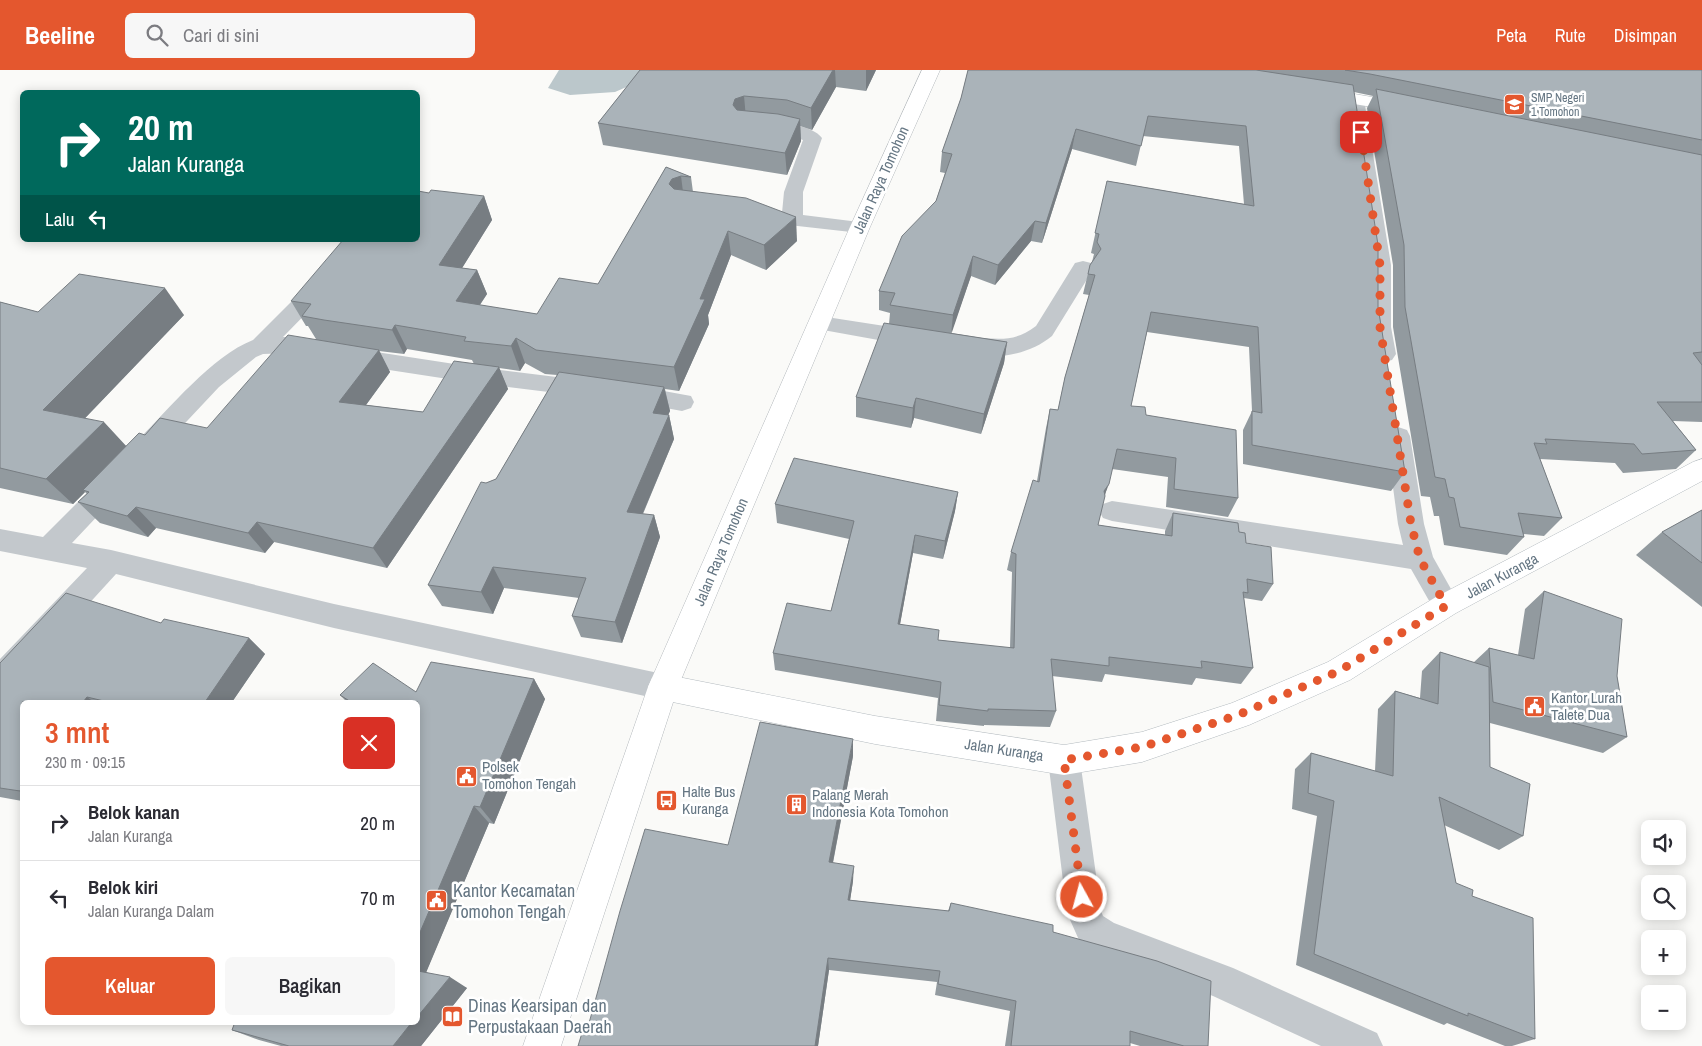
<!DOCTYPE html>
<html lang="id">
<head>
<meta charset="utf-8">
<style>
  :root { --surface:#fff; --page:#f7f7f7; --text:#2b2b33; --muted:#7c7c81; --line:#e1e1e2; --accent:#e4572e }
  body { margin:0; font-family:"Archivo Narrow",sans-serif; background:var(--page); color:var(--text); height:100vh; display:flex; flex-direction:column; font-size:19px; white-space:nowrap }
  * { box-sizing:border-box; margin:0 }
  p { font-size:16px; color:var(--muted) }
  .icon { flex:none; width:28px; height:28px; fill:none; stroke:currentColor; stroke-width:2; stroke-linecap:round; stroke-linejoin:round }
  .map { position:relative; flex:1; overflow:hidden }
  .details { position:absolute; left:20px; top:630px; width:400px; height:325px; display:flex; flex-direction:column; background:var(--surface); border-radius:8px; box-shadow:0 2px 12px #0003 }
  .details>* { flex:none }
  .guide { position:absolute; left:20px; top:20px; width:400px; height:152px; border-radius:8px; box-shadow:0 2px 12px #0003; background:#00695c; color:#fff; overflow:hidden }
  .tools { position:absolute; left:1641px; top:750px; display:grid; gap:10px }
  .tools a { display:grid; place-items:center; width:45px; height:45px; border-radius:8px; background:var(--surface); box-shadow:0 2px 12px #0003; font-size:25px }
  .pin { position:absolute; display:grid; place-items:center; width:42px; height:42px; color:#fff; margin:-21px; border-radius:10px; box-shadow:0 2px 8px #0006 }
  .me { position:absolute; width:55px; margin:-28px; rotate:353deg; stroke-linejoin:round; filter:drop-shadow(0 0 4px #0008) }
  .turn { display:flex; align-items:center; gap:18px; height:105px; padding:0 25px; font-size:22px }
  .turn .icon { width:65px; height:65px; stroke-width:2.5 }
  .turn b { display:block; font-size:35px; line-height:42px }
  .then { display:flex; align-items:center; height:48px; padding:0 25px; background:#0003; gap:10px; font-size:19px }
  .round { display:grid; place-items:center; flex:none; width:52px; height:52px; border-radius:8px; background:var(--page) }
  .summary { display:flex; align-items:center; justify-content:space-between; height:85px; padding:0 25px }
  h1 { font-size:30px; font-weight:600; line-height:38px; color:var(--accent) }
  .action { display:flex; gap:10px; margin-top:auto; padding:10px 25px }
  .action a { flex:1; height:58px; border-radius:8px; background:var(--accent); color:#fff; font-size:20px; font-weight:600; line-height:58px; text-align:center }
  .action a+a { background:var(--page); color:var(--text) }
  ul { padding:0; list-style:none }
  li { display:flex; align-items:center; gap:15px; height:75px; padding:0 25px; border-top:1px solid var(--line) }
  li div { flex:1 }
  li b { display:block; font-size:19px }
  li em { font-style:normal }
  header { display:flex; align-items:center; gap:30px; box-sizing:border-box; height:70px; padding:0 25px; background:var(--accent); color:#fff }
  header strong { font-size:24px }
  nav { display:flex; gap:28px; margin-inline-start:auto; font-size:18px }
  .search { width:350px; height:45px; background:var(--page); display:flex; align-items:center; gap:12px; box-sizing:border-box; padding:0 18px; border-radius:8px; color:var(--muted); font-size:19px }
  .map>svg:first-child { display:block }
</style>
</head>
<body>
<header>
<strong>Beeline</strong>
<div class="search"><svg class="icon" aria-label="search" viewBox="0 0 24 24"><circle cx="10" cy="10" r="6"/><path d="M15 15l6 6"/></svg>Cari di sini</div>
<nav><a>Peta</a><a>Rute</a><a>Disimpan</a></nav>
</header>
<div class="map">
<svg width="1702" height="976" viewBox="0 0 1702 976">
  <rect width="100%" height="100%" fill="#fafaf8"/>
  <!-- water -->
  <path fill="#bbc7cb" d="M559,0H665L615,22L570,25L548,18Z"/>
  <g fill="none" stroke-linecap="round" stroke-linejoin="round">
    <defs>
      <g id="secondary">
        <path d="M1319,18L1407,33L1413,34L1416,38L1413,42L1407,43L1313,27L1310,23L1313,19Z"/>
        <path d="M1702,389V411L1456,543L1350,610L1249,655L1142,692L1064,705L875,674L663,630L652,626L648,617L652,608L663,604L875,646L1064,675L1142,662L1232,633L1328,592L1436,527L1693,392Z"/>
      </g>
      <path id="highway" d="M922,0H940L870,157L678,617L561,976H523L648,617L850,157Z"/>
    </defs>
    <!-- secondary casing -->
    <use href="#secondary" stroke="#b3babf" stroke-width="1"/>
    <!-- highway casing -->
    <use href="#highway" stroke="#b4b9bd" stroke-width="1"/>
    <!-- street -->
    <g fill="#c3c8cc" fill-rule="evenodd">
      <path d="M1355,24L1361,25L1364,29L1391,195V257L1396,284L1392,290L1384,292L1376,290C1365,272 1369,245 1369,226C1370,160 1355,94 1346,29L1349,25Z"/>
      <path d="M764,51C779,52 813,55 822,68L803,122V145L867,153L870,157L867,161L860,163L752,151L749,147L752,143L759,141L782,143L784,122L803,70L789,65L757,61L755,57L757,53Z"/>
      <path d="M1083,191L1091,193L1094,198L1052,266C1028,286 991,291 962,283L958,277L962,271C991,263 1007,278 1036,256L1075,193Z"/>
      <path d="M323,206L331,208L334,213L331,218L283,267H292L337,276L461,295L589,311L597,313L601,319L597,325L589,327L461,311L337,292L292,283L263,284L256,287L219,317L156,384L147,386L138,384L134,377L138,370C169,339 212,286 253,270L315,208Z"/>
      <path d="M820,246L917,261L925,264L928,269L925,274L917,277L812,258L809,253L812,248Z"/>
      <path d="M631,315L691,326L694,332L691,338L682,341L622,330L619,324L622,318Z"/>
      <path d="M1398,357L1407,360L1410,366L1424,454L1433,487L1460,535L1456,543L1446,547L1436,543L1411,499L1112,451L1103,448L1099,441L1103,434L1112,431L1403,475L1398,454L1386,366L1389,360Z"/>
      <path d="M112,404L121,407L125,414L121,421L72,473L111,480L334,534L663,604L674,608L678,617L674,626L663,630L334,558L116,504L11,619L0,623V589L87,498L0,481V459L43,467L103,407Z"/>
      <path d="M1064,675L1075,680L1080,690L1101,841L1103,846L1114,853L1233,898L1377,963L1383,976H1321L1213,926L1090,880L1079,870L1067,843L1048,690L1053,680Z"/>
    </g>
    <!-- secondary -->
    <use href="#secondary" fill="#fff" fill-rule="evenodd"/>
    <!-- highway -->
    <use href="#highway" fill="#fff" fill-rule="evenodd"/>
  </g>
  <!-- wall -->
  <g fill="#929a9f" fill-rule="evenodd">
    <path d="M640,0H876L866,21L836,17L812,60L800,56L801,71L787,105L603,75L598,53Z"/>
    <path d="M968,0H1702V352L1673,351L1696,380L1676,399L1623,403L1615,393L1540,389L1562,448L1544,466L1523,464L1524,467L1507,485L1444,475L1439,446H1434L1430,427L1421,426L1393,257V195L1367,38L1373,26L1354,22L1378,237L1405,402L1391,421L1243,394V360L1252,341L1249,277L1147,262L1131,336L1146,345L1238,428L1228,447L1166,437L1168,407L1112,399L1105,425L1098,455L1165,465V461L1173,443L1239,462L1273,514L1262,531L1244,528V529L1253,598L1241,614L1196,608L1192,615L1105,604L1102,612L1052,606L1056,641L1050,657L984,655V656L936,651L938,628L775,600L773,583L831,541L849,469L777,453L775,434L958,422L955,441L943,489L913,483L900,554L938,570L1010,578L1012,502L1007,500L1011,482L1037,411L1046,358L1050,339L1058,340L1065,307L1089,225L1083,224L1090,195L1092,192L1094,184L1091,183L1107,111L1244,134L1239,76L1143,66L1136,96L1072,79L1042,173L1031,171L995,215L971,206L951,263L1007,272L1004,293L981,364L914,348L911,358L856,347V327L889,254L890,243L879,240V221L936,131L945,103L940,102L942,82L961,28Z"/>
    <path d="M666,97L691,107L693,122L797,171L766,200L731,185L708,245L709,254L679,321L665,319L670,341L668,345H669L674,369L643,444L654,445L660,467L622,573L581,567L572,546L579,528L504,518L493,544L442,536L428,515L486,413L496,409L557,305L545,304L525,293L520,301L499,298L508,319L387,498L274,472L265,483L156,458L148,467L100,453L78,432L87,424L85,422L73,434L0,418V232L38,242L184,245L85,348L126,376L145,365L207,358L316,269L308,256H306L291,231L429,123L484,126L492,150L462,198L477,200L487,224L480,235L537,244L598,214ZM407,279L472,290L474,294L423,342L366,335L390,302L379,281L404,284Z"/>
    <path d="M1702,440V537L1636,485L1662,462Z"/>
    <path d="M1544,521L1617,606L1627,667L1603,683L1490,653V697L1523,766L1499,780L1444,755L1456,813L1472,826L1535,969L1512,976H1505L1447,953L1444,955L1296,895L1317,746L1292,739L1295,699L1311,683L1375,701L1378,639L1395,621L1420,628L1422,601L1440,582L1473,593L1489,578L1518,585L1525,539Z"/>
    <path d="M161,553L249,568L265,584L232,632H22V731L0,727V593Z"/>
    <path d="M534,609L545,629L494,754L489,753L426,902L467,918L421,976H281L259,970L232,960L418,952V632H347L340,625L416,622Z"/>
    <path d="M853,686L833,793L853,811L850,830L948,841L951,833L1053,862L1208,976H1140L1130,973V976H1005L1010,941L935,925L937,912L829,900L818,976H578L586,964L728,775Z"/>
  </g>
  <!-- shaded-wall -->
  <g fill="#777d82">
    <path d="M833,0H835L836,17L812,60L811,38Z"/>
    <path d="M866,0H876L866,21Z"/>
    <path d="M744,26L746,48L737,51L733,35L735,29Z"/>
    <path d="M800,49L801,71L787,105L785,83Z"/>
    <path d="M1076,59L1072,79L1042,173L1046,153Z"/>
    <path d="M681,106L684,130L676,133L669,114L672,109Z"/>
    <path d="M484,126L492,150L449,219L439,195Z"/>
    <path d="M796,147L797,171L766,200L764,175Z"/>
    <path d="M1035,151L1031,171L995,215L998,195Z"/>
    <path d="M728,161L731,185L708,245L709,254L679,321L674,297L700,229Z"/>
    <path d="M973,186L971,206L951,265L953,245Z"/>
    <path d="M477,200L487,224L466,255L456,231Z"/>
    <path d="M165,218L184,245L68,366L43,340Z"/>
    <path d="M395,255L407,279L404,284L392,260Z"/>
    <path d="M516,268L525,293L520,301L511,276Z"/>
    <path d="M1007,272L1004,293L981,364L984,344Z"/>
    <path d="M379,280L390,302L352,354L339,332Z"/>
    <path d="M499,297L508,319L387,498L373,478Z"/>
    <path d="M664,317L670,341L658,366L653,343Z"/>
    <path d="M916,328L914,348L911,358L913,338Z"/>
    <path d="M669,345L674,369L634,464L627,442Z"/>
    <path d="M104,352L128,378L83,420L85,422L73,434L46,409Z"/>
    <path d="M1109,414L1102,432L1104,421Z"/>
    <path d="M958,422L955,441L943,489L945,471Z"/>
    <path d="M136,437L156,458L148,467L127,446Z"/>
    <path d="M654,445L660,467L622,573L615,552Z"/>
    <path d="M257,452L274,472L265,483L248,463Z"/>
    <path d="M915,465L913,483L897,571L898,554Z"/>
    <path d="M493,497L504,518L493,544L481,522Z"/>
    <path d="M249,568L265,584L232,632H205Z"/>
    <path d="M534,609L545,629L494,754L480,737Z"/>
    <path d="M87,627L94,632H83Z"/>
    <path d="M853,669V686L830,807L829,792Z"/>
    <path d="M474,736L489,753L423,910L418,907V867Z"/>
    <path d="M854,796L853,811L848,844V830Z"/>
    <path d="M828,888L829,900L818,976H815Z"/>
    <path d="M450,907L467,918L421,976H393L412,952H418V946Z"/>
  </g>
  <!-- building -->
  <g fill="#aab3b9" stroke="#777d82">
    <path d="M640,0H833L811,38L787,30L744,26L735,29L733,35L737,40L778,44L800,49L785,83L598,53Z"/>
    <path d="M968,0H1256L1353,15L1378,175V237L1405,402L1252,375V341L1262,343L1258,257L1151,242L1131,336L1145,337L1146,345L1236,360L1238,428L1174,419L1176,388L1117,379L1109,414L1104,421L1105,426L1098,455L1172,466L1173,443L1238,453L1239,462L1245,463L1246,473L1271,477L1273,514L1247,509L1248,523L1243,522L1253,598L1201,591L1202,598L1109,587V596L1051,589L1056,641L988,639V641L939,635L941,612L773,583L787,533L831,541L854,451L775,434L794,388L958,422L945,471L915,465L898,554L939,560L938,570L1014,578L1016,484L1011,482L1033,410L1039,412L1050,339L1058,340L1065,307L1095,205L1088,204L1090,195L1101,179L1097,172L1099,164L1095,163L1107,111L1254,136L1246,56L1148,46L1141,76L1076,59L1046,153L1035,151L998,195L973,186L953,245L890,235L895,223L879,221L902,166L936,131L952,84L942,82L961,28Z"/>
    <path d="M1345,0H1702V70L1370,4Z"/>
    <path d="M1376,19L1702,85V282L1693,283L1702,295V332H1657L1696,380L1642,384L1634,374L1545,369L1547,374L1534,373L1562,448L1518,443L1524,467L1460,457L1454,428L1449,427L1445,409L1435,407L1405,237L1404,175Z"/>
    <path d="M666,97L691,107L681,106L672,109L669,114L674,119L746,128L796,147L764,175L728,161L700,229H705L674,297L536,280L516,268L511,276L464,271L466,267L395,255L392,260L324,250L302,246L311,234L291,231L343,170H418V121L429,123L431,120L484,126L439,195L477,200L456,231L537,244L559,208L598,214Z"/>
    <path d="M79,204L165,218L43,340L104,352L46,409L0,398V232L38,242Z"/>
    <path d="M884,253L1007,272L984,344L916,328L913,338L856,327Z"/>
    <path d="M288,265L379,280L339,332L423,342L454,291L499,297L373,478L257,452L248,463L136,437L127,446L78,432L89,422L83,420L139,363L145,365L160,348L207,358Z"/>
    <path d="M559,302L664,317L653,343L669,345L627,442L654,445L615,552L572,546L586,508L493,497L481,522L428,515L481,412L486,413L496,409Z"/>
    <path d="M1702,440V493L1662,462Z"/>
    <path d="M1544,521L1622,549L1617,606L1627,667L1493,632L1489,578L1534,589Z"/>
    <path d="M66,523L161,553L164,549L249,568L205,632H108L87,627L83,632H22V717L20,721L0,718V593Z"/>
    <path d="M1440,582L1489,597L1490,697L1530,714L1523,766L1439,727L1456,813L1473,820L1472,826L1533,848L1535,969L1468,943V946L1314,884L1334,731L1308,723L1311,683L1393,706L1395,621L1438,634Z"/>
    <path d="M431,592L534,609L480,737L474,736L418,867V632H351L340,625L373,593L416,622Z"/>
    <path d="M760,652L853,669L829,792L854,796L848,830L949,841L951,833L1053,855V862L1157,891L1211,911L1208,976H1184L1130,961V976H1011L1016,931L938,914L940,901L828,888L815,976H578L582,963L586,964L620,841L645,759L728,775Z"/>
    <path d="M418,901L450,907L418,946Z"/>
    <path d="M235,952H412L393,976H289L232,960Z"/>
  </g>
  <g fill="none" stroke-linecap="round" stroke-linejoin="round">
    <!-- route -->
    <path stroke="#e4572e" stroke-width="9" stroke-dasharray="0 16.2" d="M1082,827L1064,690L1142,677L1238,645L1339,601L1446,536L1420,489L1411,454L1380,257V195L1361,62"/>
  </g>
  <!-- icons -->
  <defs>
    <symbol id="school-square" viewBox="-11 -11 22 22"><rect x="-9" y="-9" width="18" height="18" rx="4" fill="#e4572e" stroke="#fff"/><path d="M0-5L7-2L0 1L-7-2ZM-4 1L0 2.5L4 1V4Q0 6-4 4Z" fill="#fff"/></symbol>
    <symbol id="civic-square" viewBox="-11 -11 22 22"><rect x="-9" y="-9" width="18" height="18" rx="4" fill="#e4572e" stroke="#fff"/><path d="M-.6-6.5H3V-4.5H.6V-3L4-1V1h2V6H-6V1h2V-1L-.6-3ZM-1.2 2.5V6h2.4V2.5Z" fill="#fff"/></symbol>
    <symbol id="bus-square" viewBox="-11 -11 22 22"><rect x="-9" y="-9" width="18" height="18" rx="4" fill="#e4572e" stroke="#fff"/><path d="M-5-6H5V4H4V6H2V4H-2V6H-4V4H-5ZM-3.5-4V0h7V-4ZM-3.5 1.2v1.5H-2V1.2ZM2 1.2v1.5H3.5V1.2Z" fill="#fff"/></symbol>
    <symbol id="building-square" viewBox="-11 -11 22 22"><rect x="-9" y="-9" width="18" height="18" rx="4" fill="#e4572e" stroke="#fff"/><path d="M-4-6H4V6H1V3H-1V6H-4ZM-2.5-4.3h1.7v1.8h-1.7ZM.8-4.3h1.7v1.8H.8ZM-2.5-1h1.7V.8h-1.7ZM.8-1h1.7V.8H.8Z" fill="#fff"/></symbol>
    <symbol id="library-square" viewBox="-11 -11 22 22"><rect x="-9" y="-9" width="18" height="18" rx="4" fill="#e4572e" stroke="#fff"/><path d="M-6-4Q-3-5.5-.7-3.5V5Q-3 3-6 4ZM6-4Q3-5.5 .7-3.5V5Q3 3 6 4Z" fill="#fff"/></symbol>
  </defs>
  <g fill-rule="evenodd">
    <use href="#school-square" x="1502" y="22" width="25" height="25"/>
    <use href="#civic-square" x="1522" y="624" width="25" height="25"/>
    <use href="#civic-square" x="454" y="694" width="25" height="25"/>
    <use href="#bus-square" x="654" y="718" width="25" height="25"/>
    <use href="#building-square" x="784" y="722" width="25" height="25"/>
    <use href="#civic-square" x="424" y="818" width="25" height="25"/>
    <use href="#library-square" x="440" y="934" width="25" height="25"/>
  </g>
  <g text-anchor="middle" stroke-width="5" stroke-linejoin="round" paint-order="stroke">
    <!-- far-poi labels -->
    <g font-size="12" fill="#657683" stroke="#fff" text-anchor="start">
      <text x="1531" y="32">SMP Negeri<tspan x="1531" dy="14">1 Tomohon</tspan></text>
    </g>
    <!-- street labels -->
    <g font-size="15" fill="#657683" stroke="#fff">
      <text transform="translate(881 110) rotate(-66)" y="5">Jalan Raya Tomohon</text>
      <text transform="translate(721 482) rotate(-67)" y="5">Jalan Raya Tomohon</text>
      <text transform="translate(1502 506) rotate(-28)" y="5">Jalan Kuranga</text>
      <text transform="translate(1004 680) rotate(9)" y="5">Jalan Kuranga</text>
    </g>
    <!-- poi labels -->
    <g font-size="15" fill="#657683" stroke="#fff" text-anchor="start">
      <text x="1551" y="633">Kantor Lurah<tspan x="1551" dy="17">Talete Dua</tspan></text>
      <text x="482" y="702">Polsek<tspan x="482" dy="17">Tomohon Tengah</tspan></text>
      <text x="682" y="727">Halte Bus<tspan x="682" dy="17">Kuranga</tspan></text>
      <text x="812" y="730">Palang Merah<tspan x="812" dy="17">Indonesia Kota Tomohon</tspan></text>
    </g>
    <!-- near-poi labels -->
    <g font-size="18" fill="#657683" stroke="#fff" text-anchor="start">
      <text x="453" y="827">Kantor Kecamatan<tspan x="453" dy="21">Tomohon Tengah</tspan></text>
      <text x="468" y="942">Dinas Kearsipan dan<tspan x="468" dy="21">Perpustakaan Daerah</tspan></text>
    </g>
  </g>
</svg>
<div class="tools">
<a><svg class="icon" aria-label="sound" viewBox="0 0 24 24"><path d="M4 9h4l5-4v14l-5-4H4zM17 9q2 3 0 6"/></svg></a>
<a><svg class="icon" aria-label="search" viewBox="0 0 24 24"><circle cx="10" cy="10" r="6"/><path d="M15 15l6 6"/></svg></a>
<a>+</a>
<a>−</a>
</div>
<div class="pin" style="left:1361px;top:62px;background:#d93025"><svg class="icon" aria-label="arrive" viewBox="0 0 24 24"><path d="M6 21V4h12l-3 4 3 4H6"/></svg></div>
<svg class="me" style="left:1082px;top:827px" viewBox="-20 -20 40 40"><circle r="17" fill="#e4572e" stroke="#fff" stroke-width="3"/><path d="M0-11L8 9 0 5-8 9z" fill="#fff"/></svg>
<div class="guide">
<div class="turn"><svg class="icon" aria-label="right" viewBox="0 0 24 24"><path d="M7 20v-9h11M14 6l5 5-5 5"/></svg><div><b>20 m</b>Jalan Kuranga</div></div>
<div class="then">Lalu<svg class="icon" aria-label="left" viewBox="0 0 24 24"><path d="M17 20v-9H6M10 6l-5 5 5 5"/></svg></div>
</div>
<section class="details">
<div class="summary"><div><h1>3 mnt</h1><p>230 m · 09:15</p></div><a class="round" style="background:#d93025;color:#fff"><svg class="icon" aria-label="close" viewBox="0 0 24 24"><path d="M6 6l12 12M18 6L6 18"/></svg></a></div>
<ul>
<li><svg class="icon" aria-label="right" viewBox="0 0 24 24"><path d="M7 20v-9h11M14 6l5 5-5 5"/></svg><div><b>Belok kanan</b><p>Jalan Kuranga</p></div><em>20 m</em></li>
<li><svg class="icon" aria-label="left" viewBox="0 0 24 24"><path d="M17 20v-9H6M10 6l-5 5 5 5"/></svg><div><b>Belok kiri</b><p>Jalan Kuranga Dalam</p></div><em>70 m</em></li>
</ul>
<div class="action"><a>Keluar</a><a>Bagikan</a></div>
</section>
</div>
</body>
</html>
